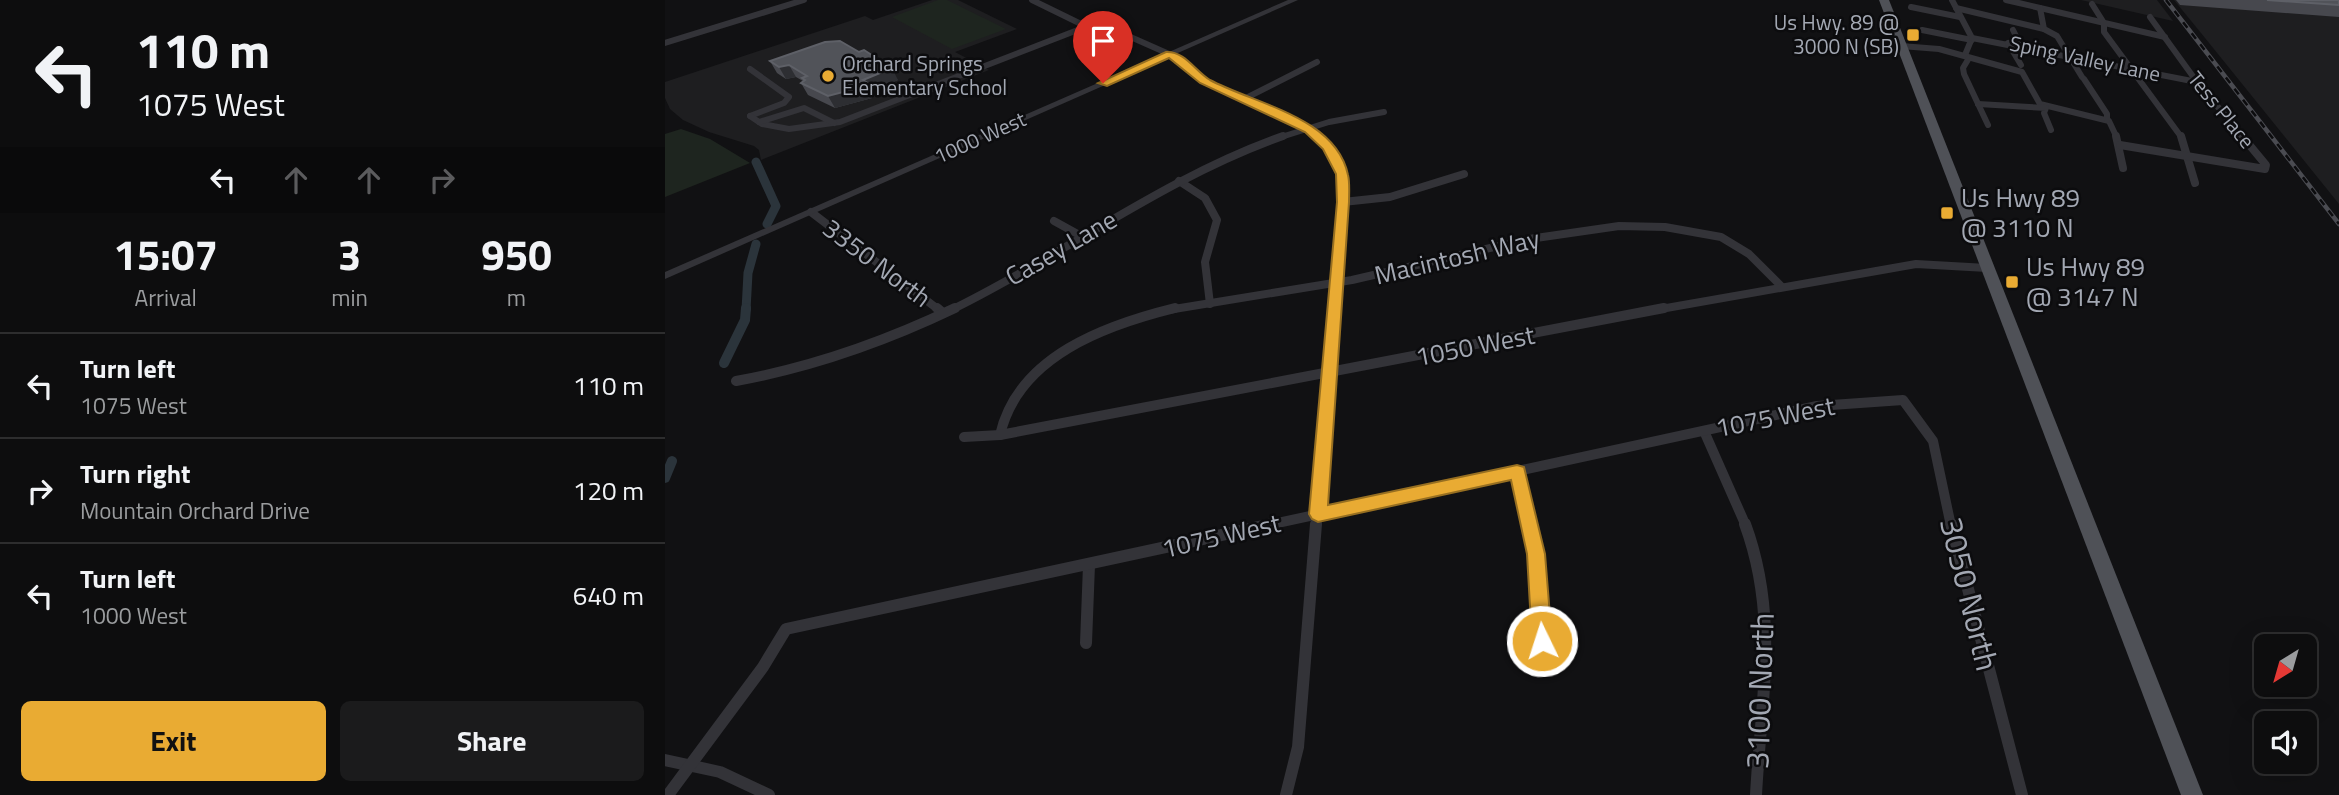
<!DOCTYPE html>
<html lang="en">
<head>
<meta charset="utf-8">
<style>
  :root { --surface:#0d0d0e; --page:#1b1b1c; --text:#f1f3f6; --muted:#9a9c9e; --line:#2d2d2e; --accent:#e9ab33 }
  body { margin:0; font-family:"Titillium Web",sans-serif; background:var(--page); color:var(--text); height:100vh; display:flex; flex-direction:column; font-size:26px; white-space:nowrap }
  * { box-sizing:border-box; margin:0 }
  p { font-size:23px; color:var(--muted) }
  .icon { flex:none; width:38px; height:38px; fill:none; stroke:currentColor; stroke-width:2; stroke-linecap:round; stroke-linejoin:round }
  .map { position:relative; flex:1; overflow:hidden }
  .details { display:flex; flex-direction:column; background:var(--surface); width:665px }
  .details>* { flex:none }
  .top-card { background:#0d0d0e; color:var(--text); overflow:hidden }
  .needle { width:46px; rotate:217deg }
  .tools { position:absolute; left:1589px; top:634px; display:grid; gap:14px }
  .tools a { display:grid; place-items:center; width:63px; height:63px; border-radius:10px; background:var(--surface); box-shadow:0 7px 28px #0002,0 0 0 2px var(--line); font-size:35px }
  .pin { position:absolute; display:grid; place-items:center; width:60px; height:60px; color:#fff; margin:-72px -30px; border-radius:50% 50% 50% 0; rotate:-45deg; box-shadow:0 0 7px #0007 }
  .pin .icon { rotate:45deg }
  .me { position:absolute; width:77px; margin:-38px; rotate:356deg; stroke-linejoin:round; filter:drop-shadow(0 0 5px #0008) }
  .turn { display:flex; align-items:center; gap:24px; height:147px; padding:0 21px; font-size:32px }
  .turn .icon { width:91px; height:91px; stroke-width:2.5 }
  .turn b { display:block; font-size:49px; line-height:60px }
  .lanes { display:flex; align-items:center; height:66px; padding:0 21px; background:#0003; justify-content:center; gap:35px; direction:ltr }
  .lanes .off { opacity:.35 }
  .eta { display:flex; justify-content:space-evenly; align-items:center; height:119px; text-align:center }
  .eta b { font-size:42px; font-weight:700; line-height:49px }
  .primary-button { display:flex; gap:14px; margin-top:auto; padding:14px 21px }
  .primary-button a { flex:1; height:80px; border-radius:10px; background:var(--accent); color:#111; font-size:28px; font-weight:700; line-height:80px; text-align:center }
  .primary-button a+a { background:var(--page); color:var(--text) }
  ul { padding:0; list-style:none }
  li { display:flex; align-items:center; gap:21px; height:105px; padding:0 21px; border-top:2px solid var(--line) }
  li div { flex:1 }
  li b { display:block; font-size:26px }
  li em { font-style:normal }
  main { display:flex; flex:1; min-height:0 }
  .map>svg:first-child { display:block }
</style>
</head>
<body>
<main>
<section class="details">
<div class="top-card">
<div class="turn"><svg class="icon" aria-label="left" viewBox="0 0 24 24"><path d="M17 20v-9H6M10 6l-5 5 5 5"/></svg><div><b>110 m</b>1075 West</div></div>
<div class="lanes"><svg class="icon" aria-label="left" viewBox="0 0 24 24"><path d="M17 20v-9H6M10 6l-5 5 5 5"/></svg><svg class="icon off" aria-label="ahead" viewBox="0 0 24 24"><path d="M12 20V5M6 11l6-6 6 6"/></svg><svg class="icon off" aria-label="ahead" viewBox="0 0 24 24"><path d="M12 20V5M6 11l6-6 6 6"/></svg><svg class="icon off" aria-label="right" viewBox="0 0 24 24"><path d="M7 20v-9h11M14 6l5 5-5 5"/></svg></div>
</div>
<div class="eta">
<div><b>15:07</b><p>Arrival</p></div>
<div><b>3</b><p>min</p></div>
<div><b>950</b><p>m</p></div>
</div>
<ul>
<li><svg class="icon" aria-label="left" viewBox="0 0 24 24"><path d="M17 20v-9H6M10 6l-5 5 5 5"/></svg><div><b>Turn left</b><p>1075 West</p></div><em>110 m</em></li>
<li><svg class="icon" aria-label="right" viewBox="0 0 24 24"><path d="M7 20v-9h11M14 6l5 5-5 5"/></svg><div><b>Turn right</b><p>Mountain Orchard Drive</p></div><em>120 m</em></li>
<li><svg class="icon" aria-label="left" viewBox="0 0 24 24"><path d="M17 20v-9H6M10 6l-5 5 5 5"/></svg><div><b>Turn left</b><p>1000 West</p></div><em>640 m</em></li>
</ul>
<div class="primary-button"><a>Exit</a><a>Share</a></div>
</section>
<div class="map">
<svg width="1674" height="795" viewBox="0 0 1674 795">
  <rect width="100%" height="100%" fill="#111113"/>
  <!-- built -->
  <g fill="#1e1e20">
    <path d="M267,0H293L352,29L290,52L324,70L96,160L94,150L89,146L44,132L18,120L5,109L0,98V82L200,16L208,20Z"/>
    <path d="M1416,0H1492L1508,21Z"/>
    <path d="M1509,0H1674V204L1536,33Z"/>
  </g>
  <!-- green -->
  <g fill="#1e251f">
    <path d="M273,0H282L341,29L287,49L227,17Z"/>
    <path d="M16,129L45,139L85,163L0,197V134Z"/>
  </g>
  <g fill="none" stroke-linecap="round" stroke-linejoin="round">
    <!-- canal-far1 -->
    <g stroke="#2b343b" stroke-width="9">
      <path d="M91,162L111,206L102,224"/>
      <path d="M81,310L83,273L91,244"/>
    </g>
    <!-- canal -->
    <g stroke="#2b343b" stroke-width="10">
      <path d="M59,363L80,320L81,308"/>
      <path d="M0,478L7,461"/>
    </g>
    <!-- minor-far3 -->
    <g stroke="#333338" stroke-width="6">
      <path d="M367,0L414,23L452,31L504,54L516,60L539,81L644,129L652,138"/>
      <path d="M1287,0L1307,38L1300,55"/>
      <path d="M1341,0L1500,37"/>
      <path d="M1427,4L1439,23V32L1517,138"/>
      <path d="M1246,7L1295,17"/>
      <path d="M1291,8L1379,29"/>
      <path d="M1375,8L1379,29L1392,36L1417,77"/>
      <path d="M1485,17L1532,82L1579,138"/>
      <path d="M1257,30L1307,40"/>
      <path d="M1348,30L1356,46"/>
      <path d="M1307,38L1532,82"/>
      <path d="M0,43L139,0"/>
      <path d="M1343,43L1356,65"/>
      <path d="M1236,46L1274,49L1357,72L1375,104L1444,121L1452,138"/>
      <path d="M1304,58L1298,68L1299,74L1323,125"/>
      <path d="M85,69L124,97L119,103L85,116"/>
      <path d="M1419,79L1442,114V120"/>
      <path d="M579,99L652,62"/>
      <path d="M1313,104L1381,108L1379,113L1386,130"/>
      <path d="M85,116L97,124L124,129L175,122L423,26"/>
      <path d="M94,122L139,108L169,123"/>
      <path d="M613,138L664,122L719,112"/>
    </g>
    <!-- minor-far2 -->
    <g stroke="#333338" stroke-width="8">
      <path d="M651,136C658,144 668,152 672,161C687,193 672,273 669,310"/>
      <path d="M1451,136L1458,168"/>
      <path d="M1516,136L1530,183"/>
      <path d="M1455,145L1600,169L1601,165L1577,136"/>
      <path d="M514,181L540,198L552,220L540,262L545,304"/>
      <path d="M678,202L725,197L799,174"/>
      <path d="M146,212L274,310"/>
      <path d="M389,221L418,237"/>
      <path d="M286,310C399,255 499,178 618,136"/>
      <path d="M503,310L687,280L864,239L954,226L1000,227L1056,237L1084,254L1116,286"/>
      <path d="M990,310L1251,264L1322,268"/>
    </g>
    <!-- minor-far1 -->
    <g stroke="#333338" stroke-width="10">
      <path d="M272,308L278,313"/>
      <path d="M71,381C148,367 219,342 290,308"/>
      <path d="M1039,431L1081,526"/>
      <path d="M335,435C353,356 441,325 510,308"/>
      <path d="M299,437L335,435L999,308"/>
      <path d="M852,472L864,526"/>
      <path d="M599,526L1152,406L1238,400L1268,441L1286,526"/>
      <path d="M651,526L669,308"/>
    </g>
    <!-- minor -->
    <g stroke="#333338" stroke-width="12">
      <path d="M864,524C874,572 881,617 869,665"/>
      <path d="M1080,524C1114,616 1096,700 1091,795"/>
      <path d="M1286,524L1357,795"/>
      <path d="M421,643L424,565"/>
      <path d="M0,760L55,772L104,795"/>
      <path d="M3,795L98,667L121,629L607,524"/>
      <path d="M621,795L633,747L651,524"/>
    </g>
    <!-- tertiary -->
    <path fill="#333338" fill-rule="evenodd" d="M623,0H633L0,279V272Z"/>
    <!-- primary -->
    <path fill="#4f5157" fill-rule="evenodd" d="M1214,0H1224L1538,795H1516Z"/>
    <defs>
      <path id="rail" d="M1501,0L1674,224"/>
    </defs>
    <!-- rail casing -->
    <use href="#rail" stroke="#4a4b51" stroke-width="4.5"/>
    <!-- rail -->
    <use href="#rail" stroke="#0c0c0e" stroke-width="2.5" stroke-dasharray="7" stroke-linecap="butt"/>
  </g>
  <!-- wall -->
  <g fill="#47484e">
    <path d="M1511,0H1674V17L1515,5Z"/>
    <path d="M194,52L233,80L206,91L207,94H205L207,98L170,108L143,95L136,83L138,81L131,77L121,79L112,73L105,61Z"/>
  </g>
  <!-- shaded-wall -->
  <g fill="#2d2e32">
    <path d="M124,65L131,77L121,79L114,67Z"/>
    <path d="M227,68L233,80L206,91L207,94H205L207,98L170,108L163,96L196,83L198,80Z"/>
  </g>
  <!-- building -->
  <g fill="#515359" stroke="#5e6067" stroke-width="2">
    <path d="M1602,0H1674V5Z"/>
    <path d="M175,41L194,52L199,50L227,68L198,80L201,82L196,83L201,86L163,96L136,83L140,80L137,78L142,76L124,65L114,67L105,61L160,42Z"/>
  </g>
  <!-- route -->
  <path fill="#e9ab33" stroke="#976f21" stroke-width="2" d="M501,52C520,51 530,71 545,80C590,104 671,117 683,175C685,183 684,193 684,202L663,505L852,465L859,467L880,554L887,641L885,647L877,650L870,647L867,641L862,554L846,480L653,522L647,519L644,514L672,202L671,174L658,149L640,132L535,83L504,58L442,86L433,83Z"/>
  <!-- markers -->
  <g fill="#e9ab33" stroke="#0c0c0e" stroke-width="2.5">
    <rect x="1241" y="28" width="14" height="14" rx="3.5"/>
    <circle cx="163" cy="76" r="7"/>
    <rect x="1275" y="206" width="14" height="14" rx="3.5"/>
    <rect x="1340" y="275" width="14" height="14" rx="3.5"/>
  </g>
  <g text-anchor="middle" stroke-width="5" stroke-linejoin="round" paint-order="stroke">
    <!-- far-poi labels -->
    <g font-size="21" fill="#a3a8b3" stroke="#0c0c0e" text-anchor="end">
      <text x="1234" y="30">Us Hwy. 89 @<tspan x="1234" dy="24">3000 N (SB)</tspan></text>
      <text x="177" y="71" text-anchor="start">Orchard Springs<tspan x="177" dy="24">Elementary School</tspan></text>
    </g>
    <!-- far-street labels -->
    <g font-size="21" fill="#a3a8b3" stroke="#0c0c0e">
      <text transform="translate(1420 59) rotate(12)" y="7">Sping Valley Lane</text>
      <text transform="translate(1556 110) rotate(51)" y="7">Tess Place</text>
      <text transform="translate(315 138) rotate(-24)" y="7">1000 West</text>
    </g>
    <!-- poi labels -->
    <g font-size="26" fill="#a3a8b3" stroke="#0c0c0e" text-anchor="start">
      <text x="1296" y="207">Us Hwy 89<tspan x="1296" dy="30">@ 3110 N</tspan></text>
      <text x="1361" y="276">Us Hwy 89<tspan x="1361" dy="30">@ 3147 N</tspan></text>
    </g>
    <!-- street labels -->
    <g font-size="26" fill="#a3a8b3" stroke="#0c0c0e">
      <text transform="translate(396 248) rotate(-30)" y="9">Casey Lane</text>
      <text transform="translate(792 257) rotate(-13)" y="9">Macintosh Way</text>
      <text transform="translate(212 263) rotate(37)" y="9">3350 North</text>
      <text transform="translate(810 346) rotate(-11)" y="9">1050 West</text>
      <text transform="translate(1110 417) rotate(-11)" y="9">1075 West</text>
      <text transform="translate(556 536) rotate(-13)" y="9">1075 West</text>
    </g>
    <!-- near-street labels -->
    <g font-size="32" fill="#a3a8b3" stroke="#0c0c0e">
      <text transform="translate(1304 594) rotate(76)" y="11">3050 North</text>
      <text transform="translate(1095 691) rotate(-88)" y="11">3100 North</text>
    </g>
  </g>
</svg>
<div class="tools">
<a><svg class="needle" viewBox="-14 -14 28 28"><path d="M0-13l5 13h-10z" fill="#e53935"/><path d="M0 13l5-13h-10z" fill="#9a9c9e"/></svg></a>
<a><svg class="icon" aria-label="sound" viewBox="0 0 24 24"><path d="M4 9h4l5-4v14l-5-4H4zM17 9q2 3 0 6"/></svg></a>
</div>
<div class="pin" style="left:438px;top:83px;background:#d93025"><svg class="icon" aria-label="arrive" viewBox="0 0 24 24"><path d="M6 21V4h12l-3 4 3 4H6"/></svg></div>
<svg class="me" style="left:877px;top:641px" viewBox="-20 -20 40 40"><circle r="17" fill="#e9ab33" stroke="#fff" stroke-width="3"/><path d="M0-11L8 9 0 5-8 9z" fill="#fff"/></svg>
</div>
</main>
</body>
</html>
